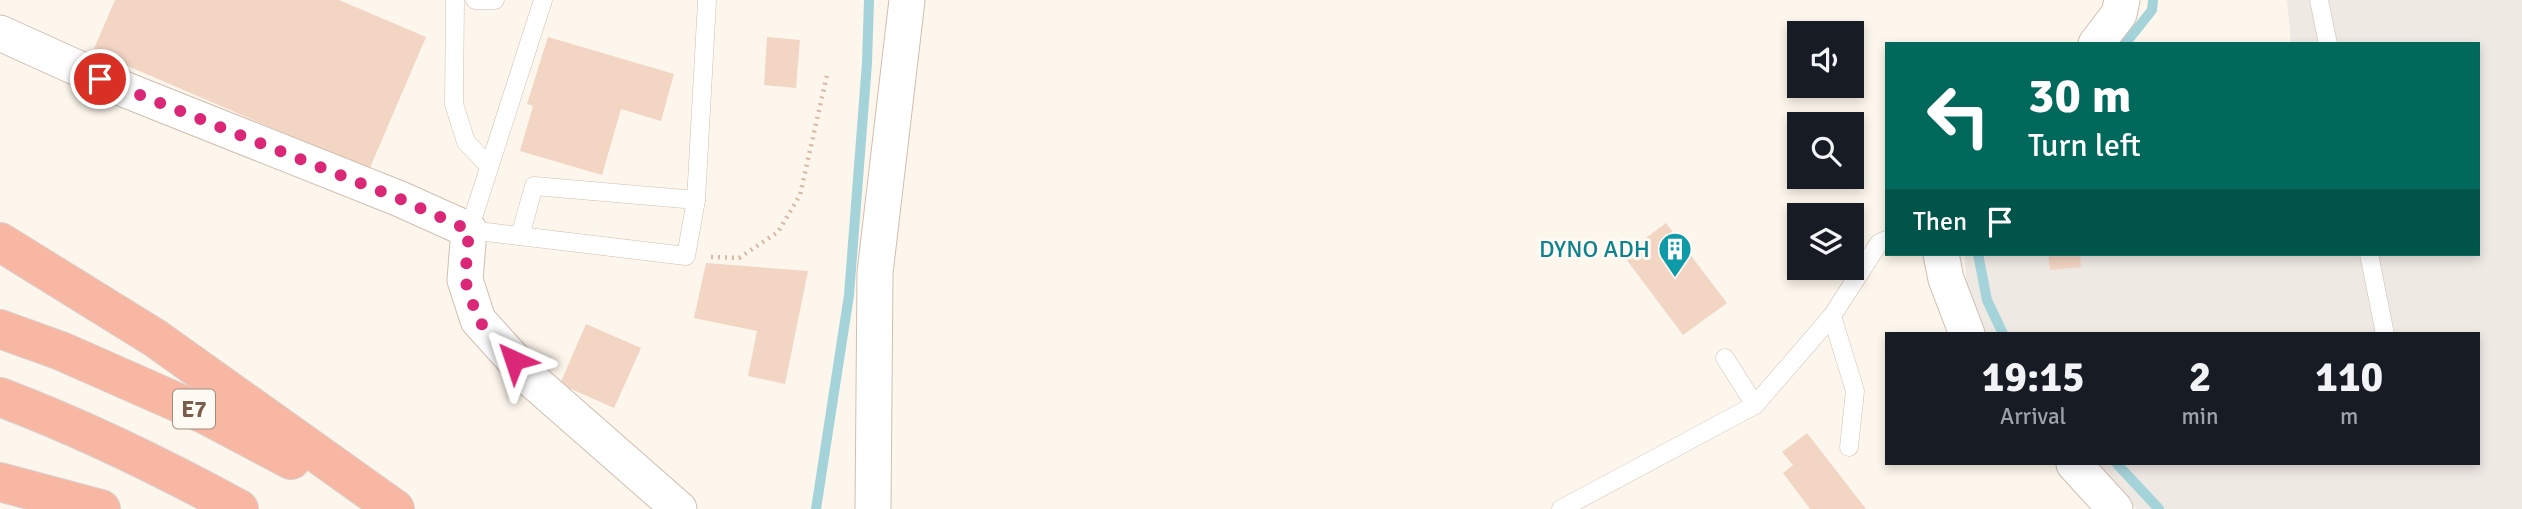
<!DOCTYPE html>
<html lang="en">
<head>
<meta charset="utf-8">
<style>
  :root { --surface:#171b24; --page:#20242c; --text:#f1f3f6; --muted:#9ea1a6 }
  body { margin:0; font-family:Signika,sans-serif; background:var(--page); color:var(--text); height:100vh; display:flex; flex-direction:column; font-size:26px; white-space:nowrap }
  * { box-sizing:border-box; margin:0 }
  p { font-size:23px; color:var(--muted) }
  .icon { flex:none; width:38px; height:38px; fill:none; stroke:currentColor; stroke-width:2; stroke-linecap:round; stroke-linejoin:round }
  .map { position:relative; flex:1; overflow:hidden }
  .panel { position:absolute; left:1885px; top:332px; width:595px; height:133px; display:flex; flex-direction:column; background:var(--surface); border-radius:0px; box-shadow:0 4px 10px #0003 }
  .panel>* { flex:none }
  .guide { position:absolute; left:1885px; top:42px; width:595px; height:214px; border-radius:0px; box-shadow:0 4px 10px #0003; background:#00695c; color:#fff; overflow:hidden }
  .tools { position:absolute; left:1787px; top:21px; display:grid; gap:14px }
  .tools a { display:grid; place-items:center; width:77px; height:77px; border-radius:0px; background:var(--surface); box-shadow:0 4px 10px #0003; font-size:35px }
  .pin { position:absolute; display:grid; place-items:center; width:60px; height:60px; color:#fff; margin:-30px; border:4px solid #fff; border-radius:50%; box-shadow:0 2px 7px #0007 }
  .me { position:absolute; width:77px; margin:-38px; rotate:318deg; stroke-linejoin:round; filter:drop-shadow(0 0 5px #0008) }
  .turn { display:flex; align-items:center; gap:24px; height:147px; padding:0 28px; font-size:32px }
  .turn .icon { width:91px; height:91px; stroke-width:2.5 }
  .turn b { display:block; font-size:49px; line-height:60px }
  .then { display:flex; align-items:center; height:66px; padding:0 28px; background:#0003; gap:14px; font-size:26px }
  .eta { display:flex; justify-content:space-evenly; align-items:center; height:119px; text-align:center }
  .eta b { font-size:42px; font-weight:700; line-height:49px }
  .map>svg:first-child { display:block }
</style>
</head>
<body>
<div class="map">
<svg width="2522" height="509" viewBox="0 0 2522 509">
  <rect width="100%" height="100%" fill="#fdf6ec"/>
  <!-- industrial -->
  <path fill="#efe9e4" d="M2287,0H2522V509H2136L2096,464H2478V334H1986L1976,317L1966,279L1965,254H2478V44H2291Z"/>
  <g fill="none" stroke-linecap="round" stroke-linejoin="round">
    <!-- stream -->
    <g stroke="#a5d3da" stroke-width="10">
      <path d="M2125,44L2152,10L2153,0"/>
      <path d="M1978,254L1987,300L2003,334"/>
      <path d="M2117,464L2159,509"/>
      <path d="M816,509L849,295L867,63L869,0"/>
    </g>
  </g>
  <!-- building -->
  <g fill="#f3d5c3">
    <path d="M115,0H339L426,37L369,170L93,51Z"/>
    <path d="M548,37L674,74L661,121L621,109L602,175L520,151L533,106L527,104Z"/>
    <path d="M767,37L800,40L796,88L764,85Z"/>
    <path d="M1666,223L1727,303L1683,335L1623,255Z"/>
    <path d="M2048,254H2080L2081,267L2050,270Z"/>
    <path d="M706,263L808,271L785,384L748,376L757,331L694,318Z"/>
    <path d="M586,324L641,348L614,408L560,384Z"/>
    <path d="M1807,433L1866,509H1810L1783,473L1793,465L1782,452Z"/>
  </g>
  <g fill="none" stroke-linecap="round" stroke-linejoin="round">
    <defs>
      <g id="lane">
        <path d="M455,0L454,104L466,142L489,166"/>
        <path d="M475,0H495"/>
        <path d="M543,0L469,230L686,256L696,200L707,1"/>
        <path d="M2319,0L2328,44"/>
        <path d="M520,236L534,186L696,200"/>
        <path d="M2369,254L2385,334"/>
        <path d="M1832,316L1855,391L1849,447"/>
        <path d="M1725,358L1755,405"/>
        <path d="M1561,509L1755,405L1832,316L1879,243L1886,240"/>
      </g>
      <g id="street">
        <path d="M0,33L126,90L400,199L469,230L465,280L478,320L532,380L679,509"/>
        <path d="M2096,44L2119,14L2122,0"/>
        <path d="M1941,254L1946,279L1967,334"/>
        <path d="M2074,464L2115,509"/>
        <path d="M873,509L875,273L907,0"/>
      </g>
      <g id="highway">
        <path d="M0,242L155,338L395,509"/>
        <path d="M0,329L61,351L206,415L291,460"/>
        <path d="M0,397C82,428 162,467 239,509"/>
        <path d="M0,482L101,509"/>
      </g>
    </defs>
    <!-- lane casing -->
    <use href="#lane" stroke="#d1beb0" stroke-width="19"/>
    <!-- street casing -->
    <use href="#street" stroke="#d1beb0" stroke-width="37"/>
    <!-- highway casing -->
    <use href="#highway" stroke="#dad1cd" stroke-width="40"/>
    <!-- path -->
    <path stroke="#d9b8a5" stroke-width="4.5" stroke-dasharray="2 5" stroke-linecap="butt" d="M711,257L739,258L778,232L800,195L827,75"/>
    <!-- lane -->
    <use href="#lane" stroke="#fff" stroke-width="18"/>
    <!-- street -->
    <use href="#street" stroke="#fff" stroke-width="35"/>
    <!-- highway -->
    <use href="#highway" stroke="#f7b7a3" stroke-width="38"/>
  </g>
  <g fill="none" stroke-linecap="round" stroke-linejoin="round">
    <!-- route -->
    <path stroke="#db2777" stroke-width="12" stroke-dasharray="0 21.6" d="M100,79L400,199L469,230L465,280L478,320L514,360"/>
  </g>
  <!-- icons -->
  <defs>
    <symbol id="building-pin" viewBox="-11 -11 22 30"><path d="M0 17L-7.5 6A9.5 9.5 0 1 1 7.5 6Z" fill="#0f9aa8" stroke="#fffaf3"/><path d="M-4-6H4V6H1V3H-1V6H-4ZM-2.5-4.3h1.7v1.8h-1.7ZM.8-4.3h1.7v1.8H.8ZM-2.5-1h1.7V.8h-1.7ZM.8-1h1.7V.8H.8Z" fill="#fff"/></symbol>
  </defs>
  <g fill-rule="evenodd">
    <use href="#building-pin" x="1656" y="230" width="38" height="52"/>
  </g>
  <g text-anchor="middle" stroke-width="6" stroke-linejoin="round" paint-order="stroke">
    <!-- shield labels -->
    <rect fill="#fffaf3" stroke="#a28b7f" stroke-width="2" x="173" y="389.5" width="42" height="39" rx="5"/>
    <g font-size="23" font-weight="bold" fill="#7a5c4d">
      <text x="194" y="417">E7</text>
    </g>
    <!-- culture labels -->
    <g font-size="24" fill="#0d838f" stroke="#fffaf3" text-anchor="end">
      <text x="1650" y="257">DYNO ADH</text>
    </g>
  </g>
</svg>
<div class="tools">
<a><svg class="icon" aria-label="sound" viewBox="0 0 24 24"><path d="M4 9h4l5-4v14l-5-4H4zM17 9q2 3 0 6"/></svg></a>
<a><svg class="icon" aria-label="search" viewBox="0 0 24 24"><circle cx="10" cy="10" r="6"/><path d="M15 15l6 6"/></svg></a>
<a><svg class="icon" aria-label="layers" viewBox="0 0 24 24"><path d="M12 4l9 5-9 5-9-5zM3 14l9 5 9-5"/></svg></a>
</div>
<div class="pin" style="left:100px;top:79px;background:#d93025"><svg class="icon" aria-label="arrive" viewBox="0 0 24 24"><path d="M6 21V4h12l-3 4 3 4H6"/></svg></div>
<svg class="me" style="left:514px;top:360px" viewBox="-20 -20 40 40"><path d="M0-17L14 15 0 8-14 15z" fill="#db2777" stroke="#fff" stroke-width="4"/></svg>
<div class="guide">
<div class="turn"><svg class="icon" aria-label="left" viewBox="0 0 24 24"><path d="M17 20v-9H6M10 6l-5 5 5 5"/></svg><div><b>30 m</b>Turn left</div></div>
<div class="then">Then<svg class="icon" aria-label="arrive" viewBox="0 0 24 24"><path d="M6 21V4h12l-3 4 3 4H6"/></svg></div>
</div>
<section class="panel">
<div class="eta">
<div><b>19:15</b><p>Arrival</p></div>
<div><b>2</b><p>min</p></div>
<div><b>110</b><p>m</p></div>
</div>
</section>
</div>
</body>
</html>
